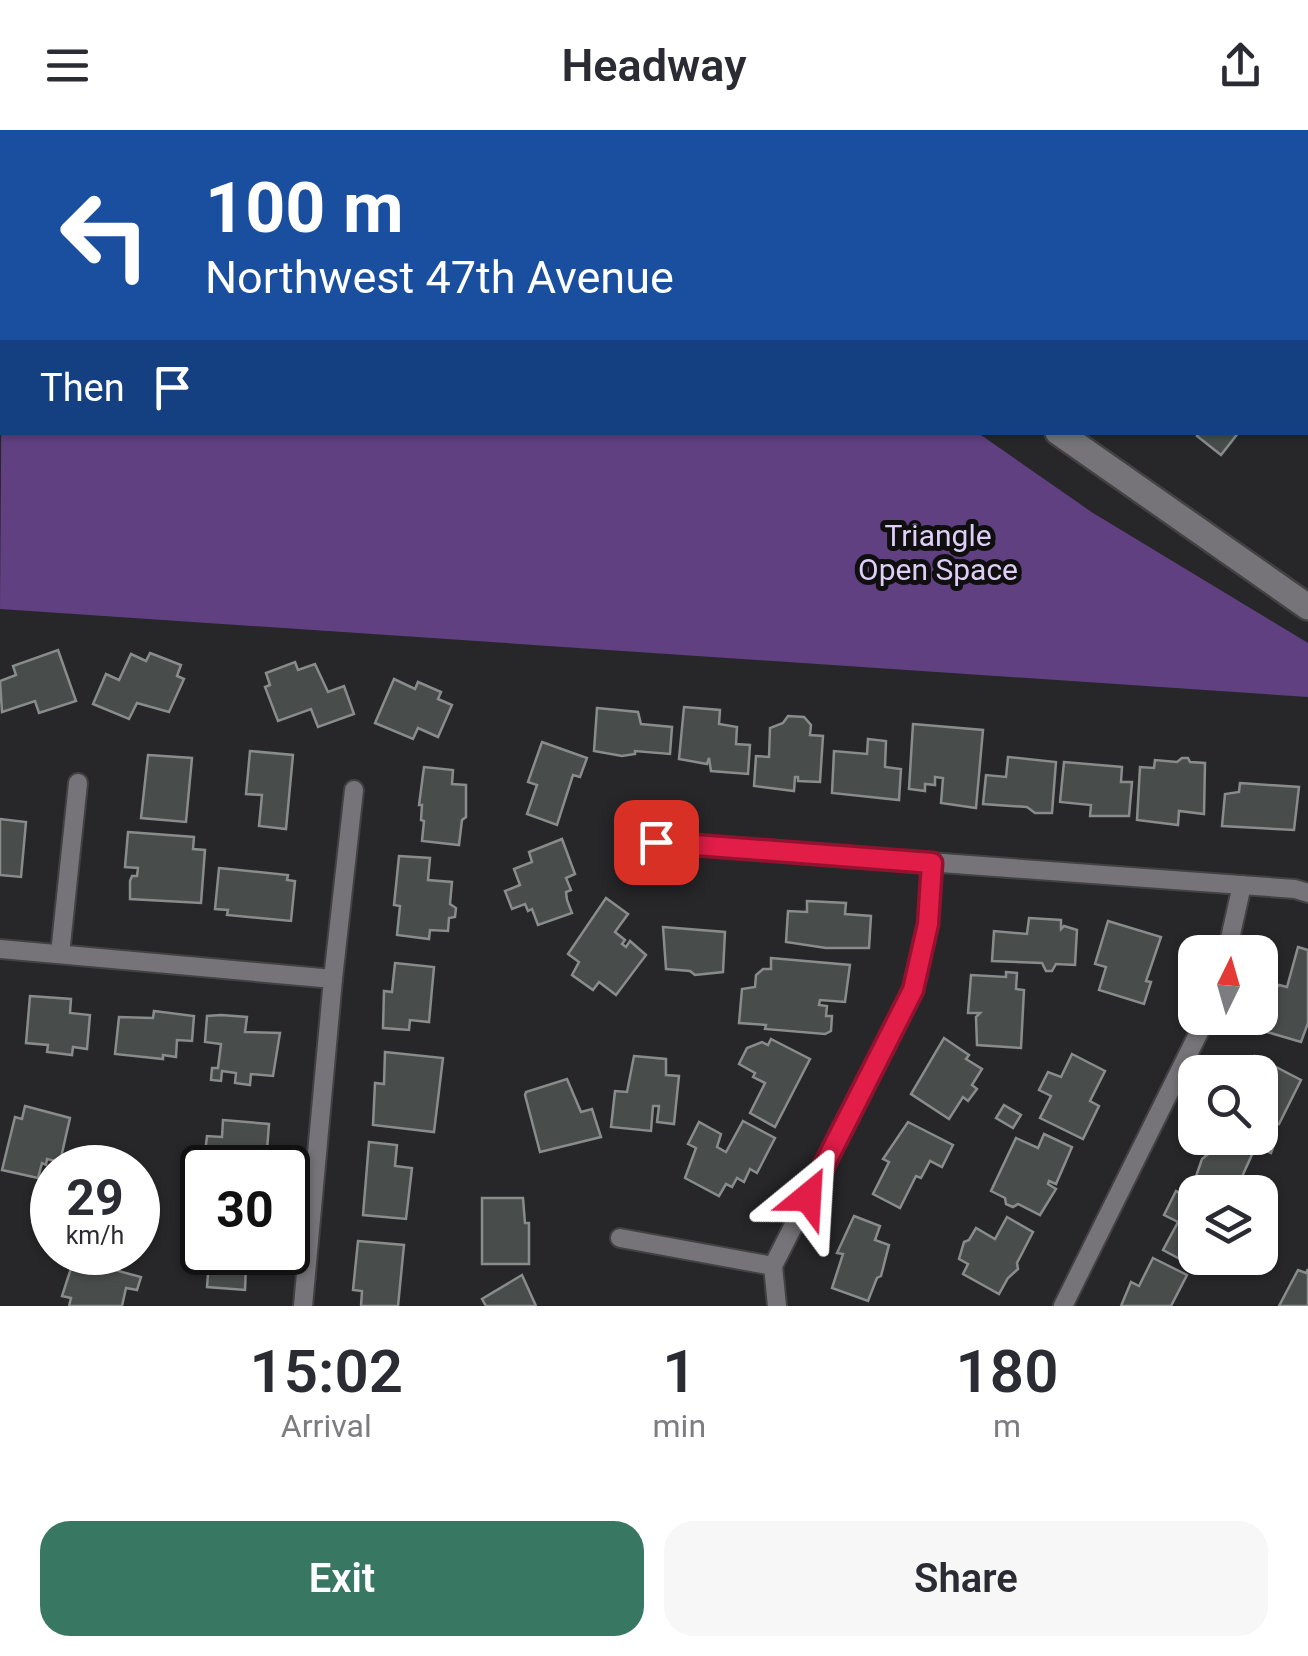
<!DOCTYPE html>
<html lang="en">
<head>
<meta charset="utf-8">
<style>
  :root { --surface:#fff; --page:#f7f7f7; --text:#2b2b33; --muted:#7c7c81; --accent:#387762 }
  body { margin:0; font-family:Roboto,sans-serif; background:var(--page); color:var(--text); height:100vh; display:flex; flex-direction:column; font-size:38px; white-space:nowrap }
  * { box-sizing:border-box; margin:0 }
  p { font-size:32px; color:var(--muted) }
  .icon { flex:none; width:55px; height:55px; fill:none; stroke:currentColor; stroke-width:2; stroke-linecap:round; stroke-linejoin:round }
  .map { position:relative; height:1176px; overflow:hidden }
  .side { display:flex; flex-direction:column; background:var(--surface); flex:1 }
  .side>* { flex:none }
  .top-card { position:absolute; left:0px; top:0px; width:1310px; height:305px; box-shadow:0 2px 8px #0004; background:#1a4fa0; color:#fff; overflow:hidden }
  .needle { width:65px; rotate:5deg }
  .tools { position:absolute; left:1178px; top:805px; display:grid; gap:20px }
  .tools a { display:grid; place-items:center; width:100px; height:100px; border-radius:20px; background:var(--surface); box-shadow:0 2px 8px #0004; font-size:50px }
  .speed { position:absolute; left:30px; top:1015px; display:flex; gap:20px; font-size:50px; font-weight:700; text-align:center }
  .speed>* { display:grid; place-content:center; width:130px; height:130px; border-radius:50%; background:var(--surface); box-shadow:0 2px 8px #0004; line-height:1 }
  .speed small { font-size:25px; font-weight:400 }
  .speed .limit { border:5px solid #111; border-radius:15px; background:#fff; color:#111 }
  .pin { position:absolute; display:grid; place-items:center; width:85px; height:85px; color:#fff; margin:-42px; border-radius:20px; box-shadow:0 5px 15px #0006 }
  .me { position:absolute; width:110px; margin:-55px; rotate:27deg; stroke-linejoin:round; filter:drop-shadow(0 0 8px #0008) }
  .turn { display:flex; align-items:center; gap:35px; height:210px; padding:0 40px; font-size:45px }
  .turn .icon { width:130px; height:130px; stroke-width:2.5 }
  .turn b { display:block; font-size:70px; line-height:85px }
  .then { display:flex; align-items:center; height:95px; padding:0 40px; background:#0003; gap:20px; font-size:38px }
  .eta { display:flex; justify-content:space-evenly; align-items:center; height:170px; text-align:center }
  .eta b { font-size:60px; font-weight:600; line-height:70px }
  .primary-button { display:flex; gap:20px; margin-top:auto; padding:20px 40px }
  .primary-button a { flex:1; height:115px; border-radius:30px; background:var(--accent); color:#fff; font-size:40px; font-weight:600; line-height:115px; text-align:center }
  .primary-button a+a { background:var(--page); color:var(--text) }
  header { display:flex; justify-content:space-between; align-items:center; height:130px; padding:0 40px; background:var(--surface); font-size:45px; font-weight:600 }
  .map>svg:first-child { display:block }
</style>
</head>
<body>
<header><svg class="icon" aria-label="menu" viewBox="0 0 24 24"><path d="M4 6h16M4 12h16M4 18h16"/></svg>Headway<svg class="icon" aria-label="share" viewBox="0 0 24 24"><path d="M12 15V3M7 8l5-5 5 5M5 13v7h14v-7"/></svg></header>
<div class="map">
<svg width="1308" height="1176" viewBox="0 0 1308 1176">
  <rect width="100%" height="100%" fill="#272629"/>
  <!-- forest -->
  <path fill="#604081" d="M2,192V302L978,303L1093,383L1308,513V567L0,479Z"/>
  <!-- building -->
  <g fill="#484c4a" stroke="#888c8a" stroke-width="2.5">
    <path d="M1200,302H1239L1221,325L1197,306Z"/>
    <path d="M58,520L76,571L39,583L35,571L2,582L0,551L16,545L13,536Z"/>
    <path d="M150,523L181,535L177,546L184,549L169,582L137,573L129,589L93,574L106,544L119,550L131,524L146,531Z"/>
    <path d="M295,532L298,540L315,534L328,562L344,556L354,584L318,597L311,579L278,591L265,557L270,555L266,543Z"/>
    <path d="M394,549L415,559L418,552L441,562L438,569L452,575L438,607L418,598L413,609L375,593Z"/>
    <path d="M684,577L720,580L719,594L737,597L736,614L750,615L748,644L711,641L709,628L707,634L679,629Z"/>
    <path d="M597,578L638,582L641,594L672,597L670,624L635,621V624L622,626L594,621Z"/>
    <path d="M788,586L804,587L811,595L810,605L823,606L820,652L798,651V647H795L794,661L754,656L756,626L769,627L770,598L783,593Z"/>
    <path d="M913,594L983,600L976,678L941,673L943,648L935,647V655L925,654V661L909,659Z"/>
    <path d="M868,609L886,611L885,637L901,639L899,670L832,663L834,621L867,624Z"/>
    <path d="M542,612L587,628L580,647L573,645L557,695L527,684L537,655L528,652Z"/>
    <path d="M250,621L293,625L286,699L259,696L262,665L246,664Z"/>
    <path d="M148,625L192,628L186,692L141,688Z"/>
    <path d="M1008,627L1056,632L1052,683H1035L1027,677L983,674L986,645L1006,647Z"/>
    <path d="M1182,628H1188L1190,632L1205,633L1204,684L1179,681L1178,695L1137,690L1140,637L1154,638L1155,630L1177,632Z"/>
    <path d="M1064,632L1122,637L1121,652H1132L1129,686H1090L1091,675L1060,672Z"/>
    <path d="M424,637L453,640L452,654L466,655V687L462,690L459,715L422,711L424,691L421,690L422,675H419Z"/>
    <path d="M1240,653L1299,657L1294,700L1222,696L1225,664L1239,662Z"/>
    <path d="M0,689L26,692L21,747L0,745Z"/>
    <path d="M128,702L194,707L193,719L205,720L201,773L130,769V751L132,746H137L138,738L125,737Z"/>
    <path d="M562,709L575,744L566,748L571,760L566,762L567,770L572,783L538,795L532,779L528,781L525,774L512,779L505,761L520,755L514,739L532,732L529,722Z"/>
    <path d="M399,726L430,728L428,750L452,752L450,774L456,778L455,787L449,788L448,801L430,800L429,809L397,805L400,776L394,775Z"/>
    <path d="M219,738L288,745L287,750L295,751L291,791L227,785L228,780L215,779Z"/>
    <path d="M606,768L628,784L615,802L625,810L622,814L626,817L630,811L646,825L616,865L599,852L593,860L572,845L579,832L568,824Z"/>
    <path d="M807,771L846,773L845,784L871,786L869,818H826L786,812L788,781L807,782Z"/>
    <path d="M1029,788L1061,790V799L1064,796L1077,800L1075,835L1056,834L1052,841H1046L1042,833L992,831L994,801L1027,804Z"/>
    <path d="M1108,791L1161,807L1146,851L1151,852L1144,874L1099,860L1106,837L1095,834Z"/>
    <path d="M663,797L725,802L723,842L695,845L690,841L666,839Z"/>
    <path d="M1298,817L1308,820V893L1301,912L1267,902L1275,859L1279,855L1287,857Z"/>
    <path d="M771,828L850,835L845,872L820,870L819,875L827,876L826,886H832L831,901L825,904L765,899L766,895L739,893L742,859L755,857L756,845L763,839H771Z"/>
    <path d="M395,833L434,837L429,892L410,890L409,900L383,898L384,861L392,862Z"/>
    <path d="M1006,842L1017,843L1016,859L1024,860L1021,918L977,915L976,887L980,883H968L971,845L1006,847Z"/>
    <path d="M30,866L71,869L70,883L90,885L87,919L73,917L72,925L47,922L48,915L26,913Z"/>
    <path d="M154,881L194,886L192,911L177,910L176,927L163,925V929L115,924L119,887L153,888Z"/>
    <path d="M221,885L247,887L245,902L280,903L273,946L251,944L250,955L235,953L236,943L222,941L221,951L211,950L212,938H218L221,914L205,912L207,886Z"/>
    <path d="M944,908L969,925L966,929L982,939L972,955L977,959L968,971L963,967L949,989L911,964Z"/>
    <path d="M771,909L810,929L775,997L750,983L765,953L753,947L755,943L739,934L747,918L762,912L768,915Z"/>
    <path d="M385,922L443,928L434,1002L373,995L375,953L384,954Z"/>
    <path d="M1072,924L1105,941L1090,971L1099,976L1083,1009L1040,988L1051,966L1039,960L1048,942L1061,947Z"/>
    <path d="M634,926L666,929V945L679,946L674,994L657,992L659,976H653L651,1001L611,997L615,961L627,962Z"/>
    <path d="M1255,926L1301,950L1279,994L1260,984V942H1247Z"/>
    <path d="M567,949L581,982L592,979L601,1007L540,1022L525,965L526,962Z"/>
    <path d="M1004,975L1021,985L1013,998L996,988Z"/>
    <path d="M25,976L70,988L60,1032L47,1029L46,1035L42,1033L38,1048L2,1040L15,987L22,989Z"/>
    <path d="M223,990L269,994L266,1033L248,1031L247,1038H202V1057L197,1056V1022L205,1023L207,1006L222,1007Z"/>
    <path d="M743,991L775,1008L757,1043L750,1039L744,1052L737,1048L732,1057L726,1054L719,1066L685,1048L696,1018L688,1014L699,992L721,1004L717,1017L726,1022Z"/>
    <path d="M908,992L953,1015L942,1037L930,1031L921,1048L916,1046L900,1078L873,1064L889,1032L883,1029Z"/>
    <path d="M1044,1004L1072,1017L1056,1054L1049,1051L1048,1054L1056,1059L1040,1085L1018,1074L1013,1077L1006,1074L1005,1068L991,1061L1016,1008L1038,1018Z"/>
    <path d="M1203,1008H1258L1274,1015L1271,1023L1256,1016L1235,1062H1210L1193,1055L1202,1029L1207,1025L1197,1021Z"/>
    <path d="M369,1012L397,1015L395,1036L412,1038L406,1089L363,1085Z"/>
    <path d="M1187,1057L1197,1062L1195,1128H1205L1199,1139L1163,1120L1178,1092L1164,1085L1176,1061L1183,1065Z"/>
    <path d="M482,1068H523L525,1093H529V1134H482Z"/>
    <path d="M151,1076V1095L138,1096V1102V1077Z"/>
    <path d="M854,1086L880,1096L875,1110L889,1115L881,1146L877,1148L868,1171L832,1158L843,1124L837,1123Z"/>
    <path d="M1007,1087L1033,1102L1017,1133L1018,1139L1008,1148L999,1164L963,1144L968,1134L959,1129L964,1112L969,1110L976,1098L995,1109Z"/>
    <path d="M191,1089L202,1090V1122H251L250,1135H246L245,1160L207,1157L209,1131L189,1129Z"/>
    <path d="M358,1111L404,1115L398,1176H361L362,1161L353,1160Z"/>
    <path d="M1153,1128L1187,1145L1171,1176H1121L1131,1152L1139,1156Z"/>
    <path d="M74,1129L141,1147L137,1160L126,1158L122,1176H69L71,1168L62,1166Z"/>
    <path d="M1308,1139V1176H1279L1298,1140L1306,1143Z"/>
    <path d="M522,1145L536,1176H486L482,1169Z"/>
  </g>
  <g fill="none" stroke-linecap="round" stroke-linejoin="round">
    <defs>
      <g id="minor">
        <path d="M656,712L1295,759L1308,763"/>
        <path d="M0,819L333,849"/>
        <path d="M1227,822L1242,755"/>
        <path d="M60,824L78,653"/>
        <path d="M620,1108L773,1136"/>
        <path d="M303,1176L333,849L354,660"/>
        <path d="M777,1176L773,1136L913,860L928,794L932,733"/>
        <path d="M1063,1176L1206,888"/>
      </g>
      <g id="tertiary">
        <path d="M246,2L248,0"/>
        <path d="M0,169L2,168"/>
      </g>
      <g id="secondary">
        <path d="M634,0L637,2"/>
        <path d="M1058,302L1308,477"/>
      </g>
    </defs>
    <!-- minor casing -->
    <use href="#minor" stroke="#424143" stroke-width="22"/>
    <!-- tertiary casing -->
    <use href="#tertiary" stroke="#424143" stroke-width="28"/>
    <!-- secondary casing -->
    <use href="#secondary" stroke="#424143" stroke-width="30"/>
    <!-- minor -->
    <use href="#minor" stroke="#767478" stroke-width="18"/>
    <!-- tertiary -->
    <use href="#tertiary" stroke="#767478" stroke-width="22"/>
    <!-- secondary -->
    <use href="#secondary" stroke="#767478" stroke-width="25"/>
  </g>
  <g fill="none" stroke-linecap="round" stroke-linejoin="round">
    <defs>
      <path id="route" d="M656,712L932,733L928,794L913,860L808,1067"/>
    </defs>
    <!-- route casing -->
    <use href="#route" stroke="#92132f" stroke-width="25"/>
    <!-- route -->
    <use href="#route" stroke="#e11d48" stroke-width="18"/>
  </g>
  <g text-anchor="middle" stroke-width="10" stroke-linejoin="round" paint-order="stroke">
    <!-- park labels -->
    <g font-size="30" fill="#dfcef5" stroke="#100f10">
      <text x="938" y="416">Triangle<tspan x="938" dy="34">Open Space</tspan></text>
    </g>
  </g>
</svg>
<div class="tools">
<a><svg class="needle" viewBox="-14 -14 28 28"><path d="M0-13l5 13h-10z" fill="#e53935"/><path d="M0 13l5-13h-10z" fill="#7c7c81"/></svg></a>
<a><svg class="icon" aria-label="search" viewBox="0 0 24 24"><circle cx="10" cy="10" r="6"/><path d="M15 15l6 6"/></svg></a>
<a><svg class="icon" aria-label="layers" viewBox="0 0 24 24"><path d="M12 4l9 5-9 5-9-5zM3 14l9 5 9-5"/></svg></a>
</div>
<div class="speed"><div>29<small>km/h</small></div><div class="limit">30</div></div>
<div class="pin" style="left:656px;top:712px;background:#d93025"><svg class="icon" aria-label="arrive" viewBox="0 0 24 24"><path d="M6 21V4h12l-3 4 3 4H6"/></svg></div>
<svg class="me" style="left:808px;top:1067px" viewBox="-20 -20 40 40"><path d="M0-17L14 15 0 8-14 15z" fill="#e11d48" stroke="#fff" stroke-width="4"/></svg>
<div class="top-card">
<div class="turn"><svg class="icon" aria-label="left" viewBox="0 0 24 24"><path d="M17 20v-9H6M10 6l-5 5 5 5"/></svg><div><b>100 m</b>Northwest 47th Avenue</div></div>
<div class="then">Then<svg class="icon" aria-label="arrive" viewBox="0 0 24 24"><path d="M6 21V4h12l-3 4 3 4H6"/></svg></div>
</div>
</div>
<section class="side">
<div class="eta">
<div><b>15:02</b><p>Arrival</p></div>
<div><b>1</b><p>min</p></div>
<div><b>180</b><p>m</p></div>
</div>
<div class="primary-button"><a>Exit</a><a>Share</a></div>
</section>
</body>
</html>
